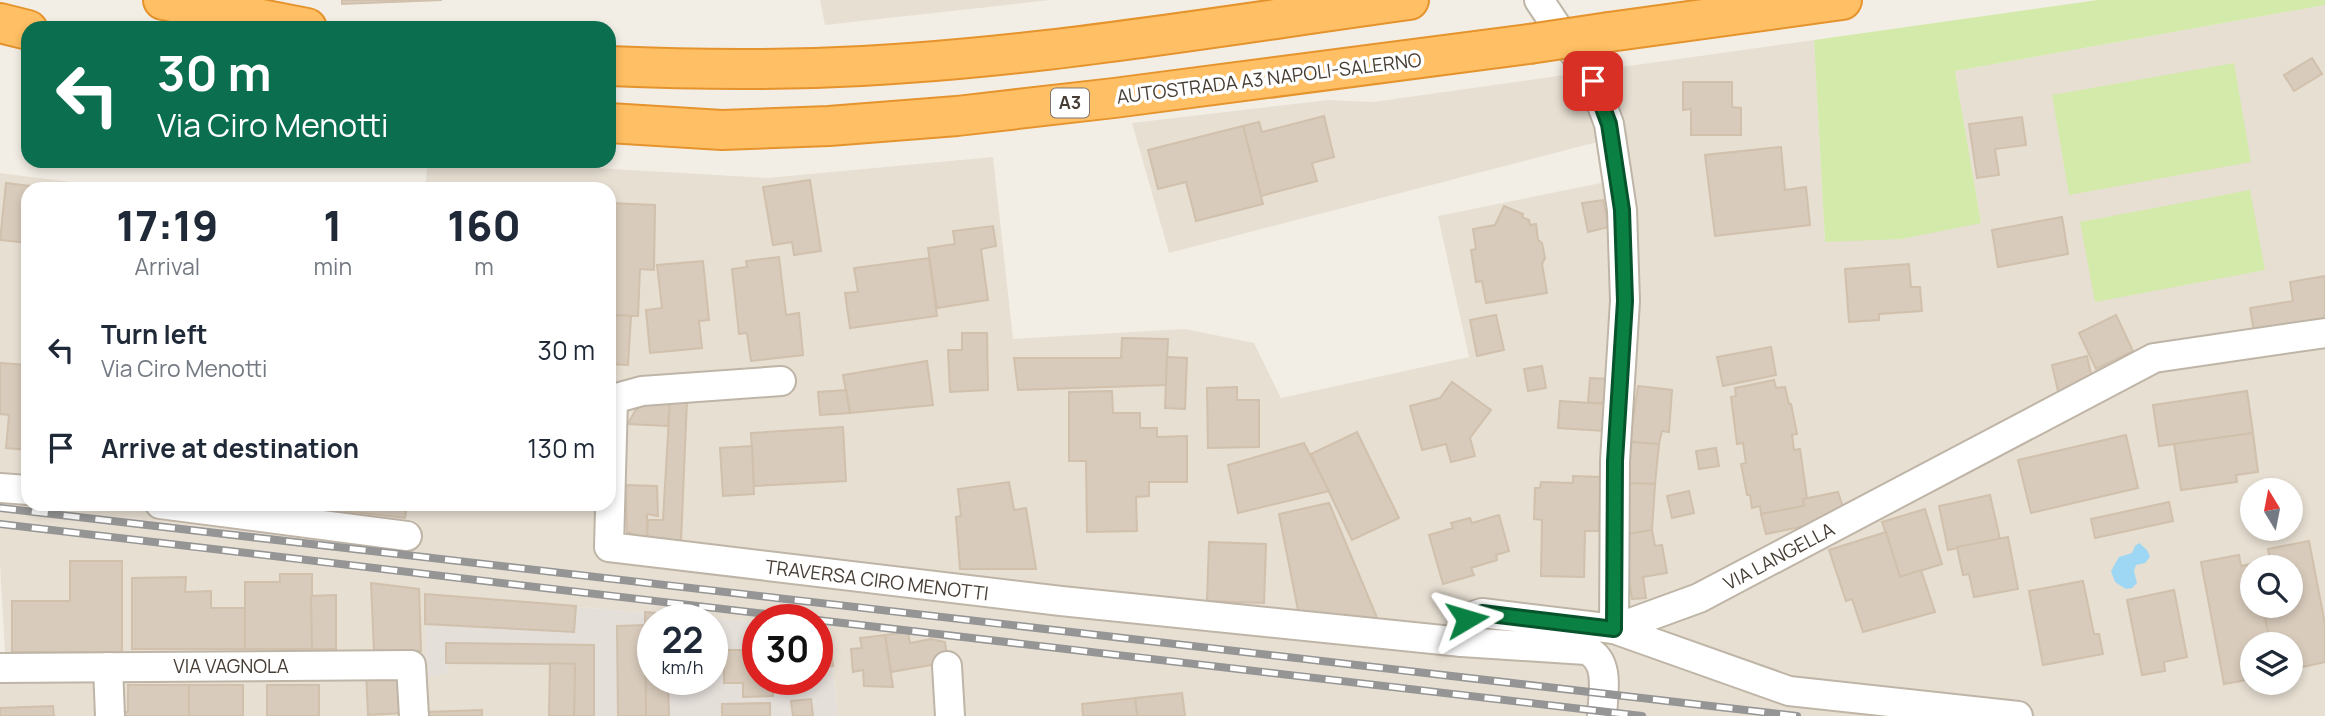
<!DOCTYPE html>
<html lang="en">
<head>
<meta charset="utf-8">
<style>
  :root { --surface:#fff; --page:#f6f6f7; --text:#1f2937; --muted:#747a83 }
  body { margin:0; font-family:Manrope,sans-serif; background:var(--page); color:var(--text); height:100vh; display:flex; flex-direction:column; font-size:26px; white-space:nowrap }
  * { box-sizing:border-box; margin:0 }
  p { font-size:23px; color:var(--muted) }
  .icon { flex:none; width:38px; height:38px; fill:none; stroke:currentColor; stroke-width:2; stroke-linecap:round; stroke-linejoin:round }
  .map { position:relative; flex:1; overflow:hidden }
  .side { position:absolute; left:21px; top:182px; width:595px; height:329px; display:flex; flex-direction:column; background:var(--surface); border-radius:21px; box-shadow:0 4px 10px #0003 }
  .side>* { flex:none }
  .banner { position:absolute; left:21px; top:21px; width:595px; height:147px; border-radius:21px; box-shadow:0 4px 10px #0003; background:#0b6e4f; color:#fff; overflow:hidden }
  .needle { width:46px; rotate:350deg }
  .controls { position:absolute; left:2240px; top:478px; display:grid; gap:14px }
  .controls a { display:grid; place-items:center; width:63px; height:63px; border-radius:50%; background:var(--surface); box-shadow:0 4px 10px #0003; font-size:35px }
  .speed { position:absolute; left:637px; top:604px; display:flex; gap:14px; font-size:35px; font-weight:700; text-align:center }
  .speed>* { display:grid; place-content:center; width:91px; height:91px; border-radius:50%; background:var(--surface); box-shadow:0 4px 10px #0003; line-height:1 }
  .speed small { font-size:18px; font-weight:400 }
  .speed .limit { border:10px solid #d22; background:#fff; color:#111 }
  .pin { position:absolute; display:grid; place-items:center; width:60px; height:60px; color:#fff; margin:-30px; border-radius:14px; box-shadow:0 4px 10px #0006 }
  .me { position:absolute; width:77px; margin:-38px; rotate:83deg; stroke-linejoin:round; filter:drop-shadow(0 0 5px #0008) }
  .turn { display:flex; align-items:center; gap:24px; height:147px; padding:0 21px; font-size:32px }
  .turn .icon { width:91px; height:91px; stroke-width:2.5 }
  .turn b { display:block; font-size:49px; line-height:60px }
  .eta { display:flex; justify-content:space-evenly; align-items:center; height:119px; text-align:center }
  .eta b { font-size:42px; font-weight:800; line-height:49px }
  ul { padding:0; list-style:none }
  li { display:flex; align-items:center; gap:21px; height:98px; padding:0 21px }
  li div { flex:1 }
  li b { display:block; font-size:26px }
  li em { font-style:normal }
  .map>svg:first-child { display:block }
</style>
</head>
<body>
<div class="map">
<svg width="2325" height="716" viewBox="0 0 2325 716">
  <rect width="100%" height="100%" fill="#f3eee5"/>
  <!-- residential -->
  <g fill="#e7dfd2" fill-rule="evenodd">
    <path d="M820,0H1051L825,25Z"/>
    <path d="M2325,5V716H838L829,628L817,627V620H758V622L425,594L427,676L449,673L446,663L575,664L574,716H0V653L5,652L0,565V173L110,187L28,189V504H609V189H425L428,161H475L767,178L993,157L1013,339L1185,329L1254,343L1281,398L1469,357L1438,216L1606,182L1601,141L1169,253L1132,123L1328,100L1373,102L1814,40L1825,242L1981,223L1955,71ZM2252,490H2291V528H2252ZM2252,567H2291V606H2252ZM2252,644H2291V682H2252Z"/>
  </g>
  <!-- industrial -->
  <path fill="#e5dfda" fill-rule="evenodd" d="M425,594L758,622V679H817V627L829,628L838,716H574V664L446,663L449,674L427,676ZM653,620H712V679H653Z"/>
  <!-- green -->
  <g fill="#d3eaab">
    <path d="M2098,0H2325V5L1955,71L1981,223L1902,239L1825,242L1814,40Z"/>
    <path d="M2234,63L2251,162L2069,195L2052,95Z"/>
    <path d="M2250,190L2265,270L2095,302L2080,222Z"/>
  </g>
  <!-- water -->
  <path fill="#9dd7f4" d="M2139,543L2147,550L2150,557L2145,563L2136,565L2134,571L2137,583L2132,588L2126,589L2115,582L2111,571L2119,557L2132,553L2135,546Z"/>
  <!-- building -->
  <g fill="#d8cbbc" stroke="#d0c0ac" stroke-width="2">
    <path d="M342,0H442L342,4Z"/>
    <path d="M2312,58L2322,74L2294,91L2284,75Z"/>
    <path d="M1683,82H1732V107L1741,108V135H1691V109L1683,110Z"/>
    <path d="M1324,116L1334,157L1312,163L1317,181L1261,196L1243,126L1259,122L1262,132Z"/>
    <path d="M2022,117L2026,145L1995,149L1999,175L1977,178L1969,124Z"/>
    <path d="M1243,126L1263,204L1196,221L1186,182L1158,189L1148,150Z"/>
    <path d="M1781,147L1785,190L1806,187L1810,225L1715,236L1705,155Z"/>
    <path d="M810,180L821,251L794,255L792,242L773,245L763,187Z"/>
    <path d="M6,183L55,189H28V243L0,240Z"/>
    <path d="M1603,200L1609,227L1588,232L1582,203Z"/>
    <path d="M609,203L655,205L654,270L640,269L638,316L609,315Z"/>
    <path d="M1504,206L1523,214L1522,217L1529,220L1530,225L1536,224L1538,240L1542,243L1545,258L1542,264L1547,293L1486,303L1482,281L1476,282L1471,250L1476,249L1473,229L1495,225Z"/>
    <path d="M2062,217L2068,254L1998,267L1992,230Z"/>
    <path d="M993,226L996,246L981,249L988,300L937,308L928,248L955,244L953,231Z"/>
    <path d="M779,257L786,315L799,313L803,355L751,361L747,333L739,334L732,269L747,267L746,261Z"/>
    <path d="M929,258L937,316L850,328L845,293L858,292L854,268Z"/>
    <path d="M703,261L709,320L699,321L702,348L650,353L646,310L662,308L657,265Z"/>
    <path d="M1909,264L1911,287H1920L1922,311L1879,314V320L1849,322L1845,269Z"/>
    <path d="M2325,276V320L2254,331L2250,308L2293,301L2290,282Z"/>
    <path d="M609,315L631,316L628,365L609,364Z"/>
    <path d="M1496,315L1504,350L1477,356L1470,320Z"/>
    <path d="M2116,315L2133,351L2096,369L2079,333Z"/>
    <path d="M962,333H987L988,390L950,392L948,350H962Z"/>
    <path d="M1122,338L1168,339L1166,385L1018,390L1014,358H1121Z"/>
    <path d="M1771,347L1776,375L1723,386L1717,357Z"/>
    <path d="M2087,356L2093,383L2058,391L2052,365Z"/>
    <path d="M1167,357L1187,358L1185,409L1165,408Z"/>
    <path d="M927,361L933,405L850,413L843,375Z"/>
    <path d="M0,363L28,365V450L6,448L9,415L0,414Z"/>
    <path d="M1542,366L1546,388L1528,391L1524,369Z"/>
    <path d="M1590,378L1609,379L1606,404L1588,402Z"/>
    <path d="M1774,380L1776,388L1785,387L1789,404H1791L1797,434L1792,435L1794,450L1800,449L1807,498L1803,499L1804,506L1761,514L1760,506L1752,508L1750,495H1747L1741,464L1746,463L1743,443L1737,444L1731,397L1736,396L1735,388Z"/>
    <path d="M1452,382L1491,410L1470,438L1475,456L1451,462L1446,444L1422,450L1410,406L1440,398Z"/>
    <path d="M1638,386L1672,390L1669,432L1662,431L1659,444L1630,442Z"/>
    <path d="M1237,387V400H1259V447L1208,448L1207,388Z"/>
    <path d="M846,390L850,413L820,415L818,392Z"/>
    <path d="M1112,391L1113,413H1140V428H1157V437L1187,436V482H1149V496L1136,497L1137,531L1087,532L1086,461H1069V392Z"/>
    <path d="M2247,391L2253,433L2159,446L2153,405Z"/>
    <path d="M670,400H687L681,541L647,539L648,520H663Z"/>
    <path d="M670,400L668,426L628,424L635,411L645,403Z"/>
    <path d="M1560,401L1606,404L1605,431L1558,428Z"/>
    <path d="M843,427L846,481L754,486L751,433Z"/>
    <path d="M1357,432L1399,518L1352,540L1311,454Z"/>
    <path d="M2253,433L2258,472L2236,475L2237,482L2181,490L2174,444Z"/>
    <path d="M2126,435L2138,488L2031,513L2018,460Z"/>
    <path d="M1630,442L1659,444L1655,484L1627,483Z"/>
    <path d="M1304,443L1329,491L1238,513L1228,465Z"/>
    <path d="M752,446L754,494L723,496L720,448Z"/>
    <path d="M1716,448L1719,466L1699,469L1696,451Z"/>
    <path d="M1573,476L1601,477L1599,531H1585L1584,577L1541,576L1542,520L1534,519L1535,488H1540L1541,482L1573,483Z"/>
    <path d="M1009,482L1014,510L1026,508L1036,569H960L956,517L961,516L958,489Z"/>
    <path d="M1627,483L1655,484L1652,530L1622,535Z"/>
    <path d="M626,485L657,486L658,516L647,514V539L627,532Z"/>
    <path d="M1689,491L1694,513L1672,518L1667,496Z"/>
    <path d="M1838,492L1843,507L1810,525L1766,534L1761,514L1804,506L1803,499Z"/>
    <path d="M1990,495L2000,539L1948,550L1939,506Z"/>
    <path d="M2169,502L2173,521L2095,538L2091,519Z"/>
    <path d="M1329,503L1378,620L1299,615L1279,514Z"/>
    <path d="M337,504H407L405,518L337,510Z"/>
    <path d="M1925,509L1942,564L1900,577L1882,522Z"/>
    <path d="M1499,515L1509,551L1496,555L1497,560L1471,568L1474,575L1443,584L1429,535L1453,528L1451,523L1470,518L1472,523Z"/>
    <path d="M1652,530L1655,546L1662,545L1667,573L1643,577L1646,598L1632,599L1622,535Z"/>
    <path d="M1886,532L1900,577L1921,570L1935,612L1863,632L1852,599L1846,601L1829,550Z"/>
    <path d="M2008,537L2018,589L1974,597L1969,574L1963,575L1957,547Z"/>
    <path d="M2309,541L2325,624V662L2298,668L2297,661L2291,662V644H2270L2263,606H2291V567H2256L2255,563L2270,560L2268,549Z"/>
    <path d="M1209,542L1266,544L1264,603L1207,601Z"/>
    <path d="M2239,555L2241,566L2255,563L2256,567H2252V606H2263L2270,644H2252V679L2224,684L2201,562Z"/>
    <path d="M70,561H122V652H12V601H70Z"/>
    <path d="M280,574H312V649H245V582H280Z"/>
    <path d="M186,577L185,592L211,591V608H245V649H132V578Z"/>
    <path d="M2083,581L2094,634H2099L2103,654L2043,665L2029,591Z"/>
    <path d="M371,583L419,589L421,651L374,650Z"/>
    <path d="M2174,590L2187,657L2164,662L2165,671L2142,675L2127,600Z"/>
    <path d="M425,594L576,606L574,632L425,624Z"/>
    <path d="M336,595V649H312L311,596Z"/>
    <path d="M645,612L668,614V620H653V679H668L669,716H646Z"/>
    <path d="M645,625L646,716H618L617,626Z"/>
    <path d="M908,632L910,643L931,639L945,642L948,662L891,672L885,635Z"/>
    <path d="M885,635L893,687L864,686L863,670L853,672L851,649L862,648L860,638Z"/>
    <path d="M830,642L833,666L817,668V643Z"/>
    <path d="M446,643L594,645V716H574L575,664L446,663Z"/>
    <path d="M724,650H758V679H773V696L743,697V683H724Z"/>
    <path d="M550,663L575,664L574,716H549Z"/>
    <path d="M366,672H400L403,713L368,715Z"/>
    <path d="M128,685H189V716H121V712H128Z"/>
    <rect x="189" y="685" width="54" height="31"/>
    <rect x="267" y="685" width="52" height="31"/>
    <path d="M1182,693L1185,716H1137L1135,698Z"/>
    <path d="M1135,698L1137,716H1083L1082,704Z"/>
    <path d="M811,699L813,716H793L791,701Z"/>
    <path d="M770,703V716H722V704Z"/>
    <path d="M53,706L54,716H0V708Z"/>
    <path d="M482,710V716H425V712Z"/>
  </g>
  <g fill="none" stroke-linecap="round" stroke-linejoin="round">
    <defs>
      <g id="minor">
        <path d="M1539,0L1593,81L1609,124L1622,210L1625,301L1615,461L1614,629L1482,613C1465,617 1463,625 1462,642L1586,650C1611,660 1603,694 1602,716"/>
        <path d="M781,381L642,391L613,399L609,547L1061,601L1462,642"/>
        <path d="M0,488L28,490"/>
        <path d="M160,504L407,536"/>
        <path d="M947,666L950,716"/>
        <path d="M108,667L110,716"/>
        <path d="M0,668L411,665L414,716"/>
        <path d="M2018,716L1789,691L1614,629L1699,598L2154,358L2325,333"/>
      </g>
      <g id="highway">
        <path d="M163,0L307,28"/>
        <path d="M0,23L28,30"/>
        <path d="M1609,32L1842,0"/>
        <path d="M609,66C678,69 746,70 815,68C1014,62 1212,27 1409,0"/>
        <path d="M609,123L722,130L829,126L957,116L1114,98L1529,44"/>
      </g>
    </defs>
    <!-- minor casing -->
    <use href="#minor" stroke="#bfb5a7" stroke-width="32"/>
    <!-- highway casing -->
    <use href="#highway" stroke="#e5932d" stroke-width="42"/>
    <!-- minor -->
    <use href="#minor" stroke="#fff" stroke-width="28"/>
    <!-- highway -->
    <use href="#highway" stroke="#ffbf64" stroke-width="38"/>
    <defs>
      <g id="rail">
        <path d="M0,508L1797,716"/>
        <path d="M0,524L817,620"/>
        <path d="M817,620L1642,716"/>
      </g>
    </defs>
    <!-- rail casing -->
    <use href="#rail" stroke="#959595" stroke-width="8"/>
    <!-- rail -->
    <use href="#rail" stroke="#fff" stroke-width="5" stroke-dasharray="16" stroke-linecap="butt"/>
    <defs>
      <path id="highway-bridge" d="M1529,44L1609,32"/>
    </defs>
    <!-- highway-bridge casing -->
    <use href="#highway-bridge" stroke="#e5932d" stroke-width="42" stroke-linecap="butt"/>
    <!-- highway-bridge -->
    <use href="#highway-bridge" stroke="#ffbf64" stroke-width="38"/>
  </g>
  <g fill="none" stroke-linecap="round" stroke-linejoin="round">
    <defs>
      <path id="route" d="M1467,619L1482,613L1614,629L1615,461L1625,301L1622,210L1609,124L1593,81"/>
    </defs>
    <!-- route casing -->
    <use href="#route" stroke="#07532c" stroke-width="18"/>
    <!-- route -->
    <use href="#route" stroke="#0b8043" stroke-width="12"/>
  </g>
  <g text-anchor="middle" stroke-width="7" stroke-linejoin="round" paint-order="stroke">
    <!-- shield labels -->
    <rect fill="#fff" stroke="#7e7771" stroke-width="2" x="1051" y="88.5" width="38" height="29" rx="5"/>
    <g font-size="18" font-weight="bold" fill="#463d34">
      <text x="1070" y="109">A3</text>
    </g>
    <!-- street labels -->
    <g font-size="19" fill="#463d34" stroke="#fff">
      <text transform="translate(1269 78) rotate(-7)" y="7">AUTOSTRADA A3 NAPOLI-SALERNO</text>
      <text transform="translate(1779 556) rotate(-28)" y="7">VIA LANGELLA</text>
      <text transform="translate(877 580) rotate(7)" y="7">TRAVERSA CIRO MENOTTI</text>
      <text x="231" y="673">VIA VAGNOLA</text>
    </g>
  </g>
</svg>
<div class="controls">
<a><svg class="needle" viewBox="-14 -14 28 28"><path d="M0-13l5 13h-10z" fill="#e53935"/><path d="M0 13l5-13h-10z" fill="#747a83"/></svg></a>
<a><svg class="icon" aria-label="search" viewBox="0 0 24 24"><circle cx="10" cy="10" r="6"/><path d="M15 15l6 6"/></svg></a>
<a><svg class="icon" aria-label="layers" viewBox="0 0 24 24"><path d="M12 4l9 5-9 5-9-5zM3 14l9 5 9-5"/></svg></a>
</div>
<div class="speed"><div>22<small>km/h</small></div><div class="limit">30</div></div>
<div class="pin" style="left:1593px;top:81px;background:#d93025"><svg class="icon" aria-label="arrive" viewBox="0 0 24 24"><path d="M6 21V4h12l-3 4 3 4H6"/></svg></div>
<svg class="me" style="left:1467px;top:619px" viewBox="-20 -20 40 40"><path d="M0-17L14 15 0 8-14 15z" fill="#0b8043" stroke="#fff" stroke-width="4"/></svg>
<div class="banner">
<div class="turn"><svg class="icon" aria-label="left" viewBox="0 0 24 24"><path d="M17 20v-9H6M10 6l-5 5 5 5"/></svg><div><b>30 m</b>Via Ciro Menotti</div></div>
</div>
<section class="side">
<div class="eta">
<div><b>17:19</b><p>Arrival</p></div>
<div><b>1</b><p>min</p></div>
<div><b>160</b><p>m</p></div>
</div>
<ul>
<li><svg class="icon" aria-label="left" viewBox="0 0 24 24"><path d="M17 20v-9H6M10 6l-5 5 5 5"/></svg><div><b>Turn left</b><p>Via Ciro Menotti</p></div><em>30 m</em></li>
<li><svg class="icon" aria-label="arrive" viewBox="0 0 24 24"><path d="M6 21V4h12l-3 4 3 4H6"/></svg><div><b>Arrive at destination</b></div><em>130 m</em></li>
</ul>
</section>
</div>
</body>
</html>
